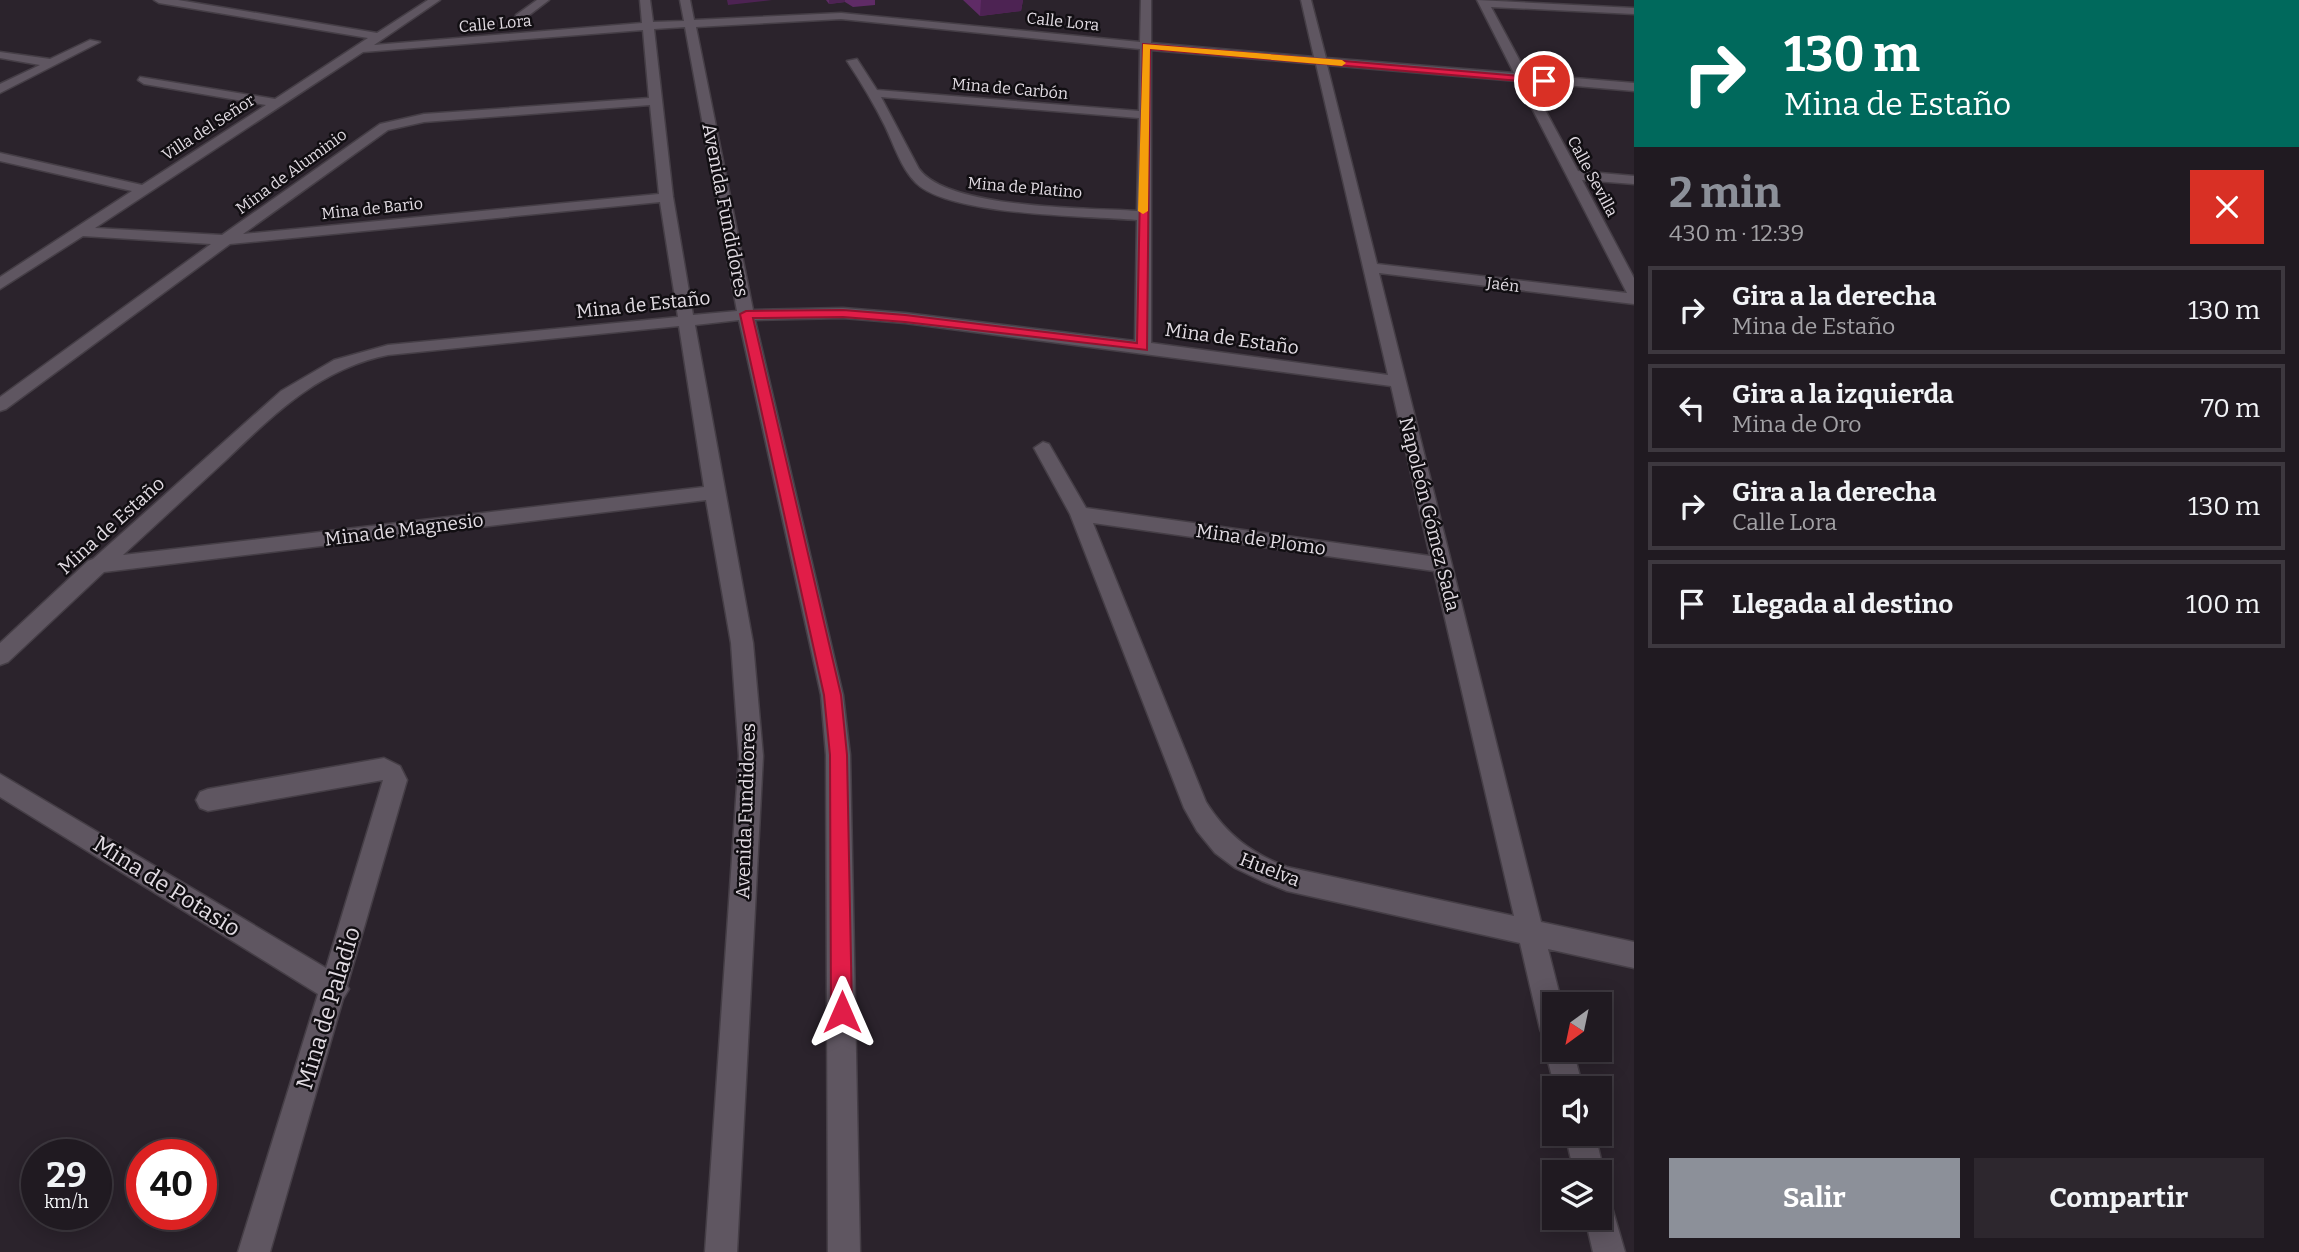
<!DOCTYPE html>
<html lang="es">
<head>
<meta charset="utf-8">
<style>
  :root { --surface:#201a21; --page:#2d272e; --text:#f1f3f6; --muted:#a2a1a5; --line:#3d383f; --accent:#8c9099 }
  body { margin:0; font-family:Bitter,serif; background:var(--page); color:var(--text); height:100vh; display:flex; flex-direction:column; font-size:26px; white-space:nowrap }
  * { box-sizing:border-box; margin:0 }
  p { font-size:23px; color:var(--muted) }
  .icon { flex:none; width:38px; height:38px; fill:none; stroke:currentColor; stroke-width:2; stroke-linecap:round; stroke-linejoin:round }
  .map { position:relative; flex:1; overflow:hidden }
  .sheet { display:flex; flex-direction:column; background:var(--surface); width:665px }
  .sheet>* { flex:none }
  .hud { background:#00695c; color:#fff; overflow:hidden }
  .needle { width:46px; rotate:213deg }
  .controls { position:absolute; left:1542px; top:992px; display:grid; gap:14px }
  .controls a { display:grid; place-items:center; width:70px; height:70px; border-radius:0px; background:var(--surface); box-shadow:0 4px 18px #0003,0 0 0 2px var(--line); font-size:35px }
  .speed { position:absolute; left:21px; top:1139px; display:flex; gap:14px; font-size:35px; font-weight:700; text-align:center }
  .speed>* { display:grid; place-content:center; width:91px; height:91px; border-radius:50%; background:var(--surface); box-shadow:0 4px 18px #0003,0 0 0 2px var(--line); line-height:1 }
  .speed small { font-size:18px; font-weight:400 }
  .speed .limit { border:10px solid #d22; background:#fff; color:#111 }
  .pin { position:absolute; display:grid; place-items:center; width:60px; height:60px; color:#fff; margin:-30px; border:4px solid #fff; border-radius:50%; box-shadow:0 2px 7px #0007 }
  .me { position:absolute; width:77px; margin:-38px; rotate:0deg; stroke-linejoin:round; filter:drop-shadow(0 0 5px #0008) }
  .turn { display:flex; align-items:center; gap:24px; height:147px; padding:0 35px; font-size:32px }
  .turn .icon { width:91px; height:91px; stroke-width:2.5 }
  .turn b { display:block; font-size:49px; line-height:60px }
  .round { display:grid; place-items:center; flex:none; width:74px; height:74px; border-radius:0px; background:var(--page) }
  .headline { display:flex; align-items:center; justify-content:space-between; height:119px; padding:0 35px }
  h1 { font-size:42px; font-weight:700; line-height:52px; color:var(--accent) }
  .action { display:flex; gap:14px; margin-top:auto; padding:14px 35px }
  .action a { flex:1; height:80px; border-radius:0px; background:var(--accent); color:#fff; font-size:28px; font-weight:700; line-height:80px; text-align:center }
  .action a+a { background:var(--page); color:var(--text) }
  ul { padding:0; list-style:none }
  li { display:flex; align-items:center; gap:21px; height:88px; margin:0 14px 10px; padding:0 21px; border:4px solid var(--line); border-radius:0px }
  li div { flex:1 }
  li b { display:block; font-size:26px }
  li em { font-style:normal }
  main { display:flex; flex:1; min-height:0 }
  .map>svg:first-child { display:block }
</style>
</head>
<body>
<main>
<div class="map">
<svg width="1634" height="1252" viewBox="0 0 1634 1252">
  <rect width="100%" height="100%" fill="#2b232c"/>
  <g fill="none" stroke-linecap="round" stroke-linejoin="round">
    <defs>
      <g id="minor">
        <path d="M154,0H178L377,33L428,0H440L374,45L642,23L640,0H650L653,22L684,21L680,0H690L694,20L841,13L1140,42L1141,0H1151V43L1314,57L1301,0H1311L1326,58L1514,73L1477,0L1634,8V14L1491,7L1527,74L1634,83V91L1530,82L1578,171L1634,176V184L1582,180L1634,278V304L1379,273L1541,922L1634,942V968L1548,949L1562,1004H1554V1050H1573L1583,1088H1555L1545,1050L1549,1041L1544,1039L1540,1029L1520,943L1287,891L1262,881L1235,868L1215,853L1197,831L1184,808L1070,514L1034,448L1043,442L1049,444L1086,508L1430,556L1391,386L905,323L843,318L755,320L843,695L850,755L860,1252H828L826,755L821,695L739,320L695,325L753,643L763,756L737,1252H705L739,756L731,643L706,500L104,572L8,662L0,665V643L88,561L93,559L281,391L334,360L388,345L678,317L660,202L230,244L6,409L0,411V397L211,244L83,236L0,289V277L132,191L0,161V153L142,185L266,105L144,84L138,80L140,77L275,99L368,38L159,3ZM841,19L1140,49L1139,111L877,90L857,59L847,61C861,82 874,104 885,126C894,145 901,168 916,183C949,216 1089,216 1137,220L1135,341L905,313L843,308L753,310L696,27ZM685,27L737,311L693,315L673,197L654,29ZM643,30L649,98L424,114L380,124L222,235L95,228L363,52ZM1151,50L1316,64L1388,375L1151,343ZM1327,65L1518,81L1627,293L1377,264ZM881,97L1139,118L1137,211C1088,208 948,209 919,169ZM650,105L659,194L243,234L388,130L424,122ZM679,326L704,487L123,555C157,524 191,492 225,461C274,414 319,369 388,355ZM1093,523L1434,571L1514,916L1287,867C1251,853 1227,835 1206,802Z"/>
        <path d="M537,0H549L524,19H516V15Z"/>
        <path d="M90,40L100,42L0,93V84L40,65L0,58V52L50,59Z"/>
        <path d="M384,758L400,766L407,780L347,986L349,989L343,999L270,1252H238L318,994L0,797V774L326,968L383,780L208,811L200,808L196,800L200,792L208,789Z"/>
        <path d="M1565,1134H1595L1604,1172L1600,1183V1172H1574Z"/>
        <path d="M1600,1200L1611,1204L1625,1252H1593L1585,1218H1600Z"/>
      </g>
    </defs>
    <!-- minor casing -->
    <use href="#minor" stroke="#453e46" stroke-width="3"/>
    <!-- minor -->
    <use href="#minor" fill="#5f5661" fill-rule="evenodd"/>
  </g>
  <!-- wall -->
  <g fill="#5f2b66">
    <path d="M826,0H875V5L853,7L845,2L829,4Z"/>
    <path d="M963,0H1023L1021,11L980,16Z"/>
  </g>
  <!-- shaded-wall -->
  <g fill="#4d2353">
    <path d="M727,0H772L728,5Z"/>
    <path d="M829,0H845V2L829,4Z"/>
    <path d="M981,0H1023L1021,11L980,16Z"/>
  </g>
  <!-- route -->
  <path fill="#e11d48" stroke="#92132f" stroke-width="2" d="M1143,44L1544,78L1549,81L1544,83L1150,49L1147,350L905,322L843,317L753,318L841,695L847,755L852,1012L849,1020L842,1023L834,1020L831,1012L830,755L824,695L740,314L746,311L843,310L905,315L1137,343Z"/>
  <!-- slow -->
  <path fill="#f59e0b" d="M1143,44L1342,60L1346,63L1342,66L1150,49L1148,211L1143,214L1138,211Z"/>
  <g text-anchor="middle" stroke-width="5" stroke-linejoin="round" paint-order="stroke">
    <!-- far-street labels -->
    <g font-size="16" fill="#e2dce3" stroke="#110e12">
      <text transform="translate(1063 21) rotate(6)" y="6">Calle Lora</text>
      <text transform="translate(495 23) rotate(-5)" y="6">Calle Lora</text>
      <text transform="translate(1010 88) rotate(5)" y="6">Mina de Carbón</text>
      <text transform="translate(208 127) rotate(-33)" y="6">Villa del Señor</text>
      <text transform="translate(291 171) rotate(-36)" y="6">Mina de Aluminio</text>
      <text transform="translate(1593 176) rotate(62)" y="6">Calle Sevilla</text>
      <text transform="translate(1025 187) rotate(5)" y="6">Mina de Platino</text>
      <text transform="translate(372 208) rotate(-6)" y="6">Mina de Bario</text>
      <text transform="translate(1503 284) rotate(7)" y="6">Jaén</text>
    </g>
    <!-- street labels -->
    <g font-size="19" fill="#e2dce3" stroke="#110e12">
      <text transform="translate(726 210) rotate(79)" y="7">Avenida Fundidores</text>
      <text transform="translate(643 304) rotate(-6)" y="7">Mina de Estaño</text>
      <text transform="translate(1232 338) rotate(8)" y="7">Mina de Estaño</text>
      <text transform="translate(1430 514) rotate(76)" y="7">Napoleón Gómez Sada</text>
      <text transform="translate(111 525) rotate(-42)" y="7">Mina de Estaño</text>
      <text transform="translate(404 529) rotate(-7)" y="7">Mina de Magnesio</text>
      <text transform="translate(1261 539) rotate(8)" y="7">Mina de Plomo</text>
      <text transform="translate(745 811) rotate(-88)" y="7">Avenida Fundidores</text>
      <text transform="translate(1270 869) rotate(21)" y="7">Huelva</text>
    </g>
    <!-- near-street labels -->
    <g font-size="23" fill="#e2dce3" stroke="#110e12">
      <text transform="translate(167 886) rotate(32)" y="8">Mina de Potasio</text>
      <text transform="translate(328 1008) rotate(-73)" y="8">Mina de Paladio</text>
    </g>
  </g>
</svg>
<div class="controls">
<a><svg class="needle" viewBox="-14 -14 28 28"><path d="M0-13l5 13h-10z" fill="#e53935"/><path d="M0 13l5-13h-10z" fill="#a2a1a5"/></svg></a>
<a><svg class="icon" aria-label="sound" viewBox="0 0 24 24"><path d="M4 9h4l5-4v14l-5-4H4zM17 9q2 3 0 6"/></svg></a>
<a><svg class="icon" aria-label="layers" viewBox="0 0 24 24"><path d="M12 4l9 5-9 5-9-5zM3 14l9 5 9-5"/></svg></a>
</div>
<div class="speed"><div>29<small>km/h</small></div><div class="limit">40</div></div>
<div class="pin" style="left:1544px;top:81px;background:#d93025"><svg class="icon" aria-label="arrive" viewBox="0 0 24 24"><path d="M6 21V4h12l-3 4 3 4H6"/></svg></div>
<svg class="me" style="left:842px;top:1012px" viewBox="-20 -20 40 40"><path d="M0-17L14 15 0 8-14 15z" fill="#e11d48" stroke="#fff" stroke-width="4"/></svg>
</div>
<section class="sheet">
<div class="hud">
<div class="turn"><svg class="icon" aria-label="right" viewBox="0 0 24 24"><path d="M7 20v-9h11M14 6l5 5-5 5"/></svg><div><b>130 m</b>Mina de Estaño</div></div>
</div>
<div class="headline"><div><h1>2 min</h1><p>430 m · 12:39</p></div><a class="round" style="background:#d93025;color:#fff"><svg class="icon" aria-label="close" viewBox="0 0 24 24"><path d="M6 6l12 12M18 6L6 18"/></svg></a></div>
<ul>
<li><svg class="icon" aria-label="right" viewBox="0 0 24 24"><path d="M7 20v-9h11M14 6l5 5-5 5"/></svg><div><b>Gira a la derecha</b><p>Mina de Estaño</p></div><em>130 m</em></li>
<li><svg class="icon" aria-label="left" viewBox="0 0 24 24"><path d="M17 20v-9H6M10 6l-5 5 5 5"/></svg><div><b>Gira a la izquierda</b><p>Mina de Oro</p></div><em>70 m</em></li>
<li><svg class="icon" aria-label="right" viewBox="0 0 24 24"><path d="M7 20v-9h11M14 6l5 5-5 5"/></svg><div><b>Gira a la derecha</b><p>Calle Lora</p></div><em>130 m</em></li>
<li><svg class="icon" aria-label="arrive" viewBox="0 0 24 24"><path d="M6 21V4h12l-3 4 3 4H6"/></svg><div><b>Llegada al destino</b></div><em>100 m</em></li>
</ul>
<div class="action"><a>Salir</a><a>Compartir</a></div>
</section>
</main>
</body>
</html>
